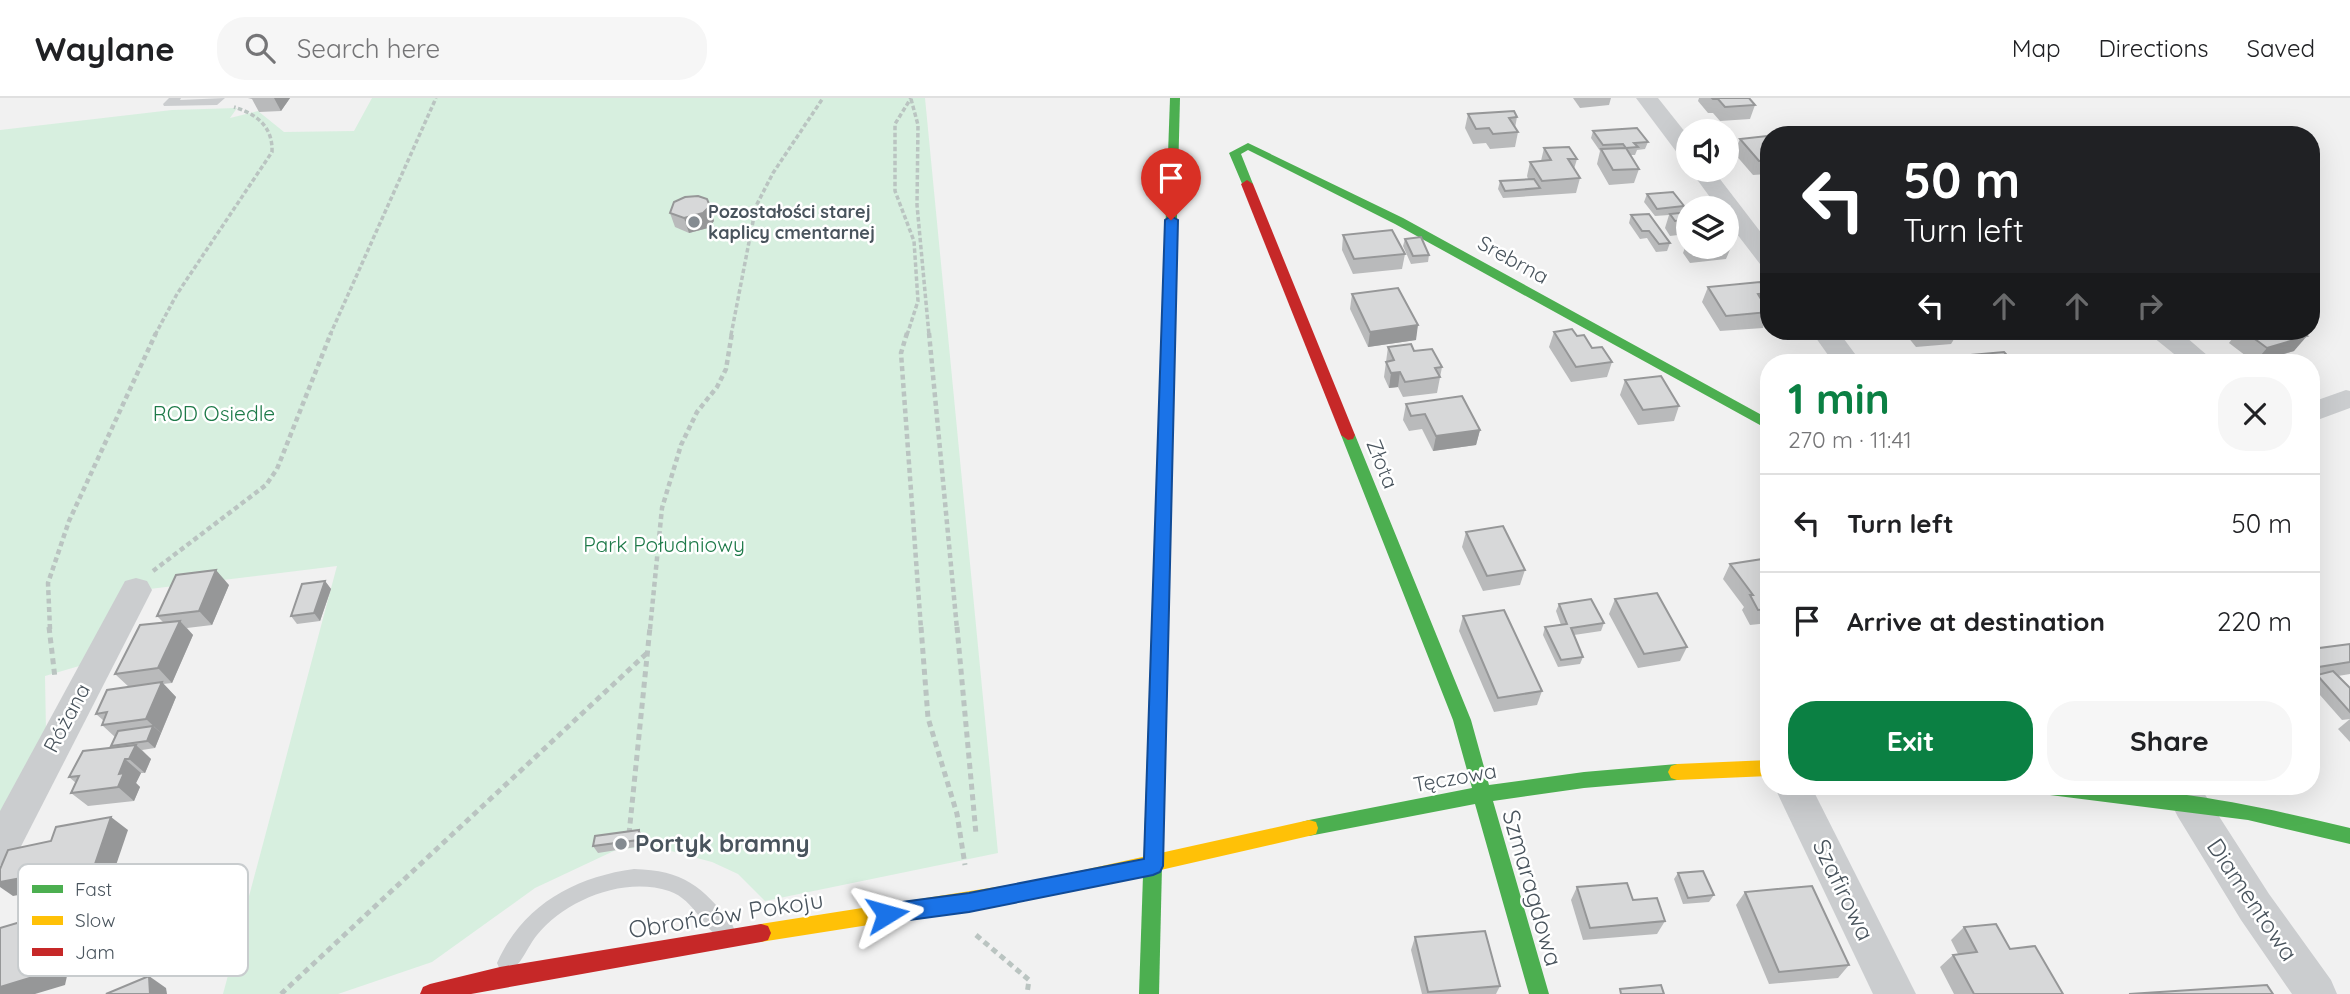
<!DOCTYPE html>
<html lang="en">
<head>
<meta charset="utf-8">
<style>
  :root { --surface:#fff; --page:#f6f6f6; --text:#202124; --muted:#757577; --line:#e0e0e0; --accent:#0b8043 }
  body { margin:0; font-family:Quicksand,sans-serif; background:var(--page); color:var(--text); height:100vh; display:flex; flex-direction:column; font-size:26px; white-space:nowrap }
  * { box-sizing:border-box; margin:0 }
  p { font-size:23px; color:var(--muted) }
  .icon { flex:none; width:38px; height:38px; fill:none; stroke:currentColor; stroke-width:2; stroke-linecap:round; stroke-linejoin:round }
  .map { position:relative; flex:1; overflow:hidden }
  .panel { position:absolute; left:1760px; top:256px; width:560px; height:441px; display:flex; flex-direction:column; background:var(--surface); border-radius:28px; box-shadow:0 7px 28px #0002 }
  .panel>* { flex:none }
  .guide { position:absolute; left:1760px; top:28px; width:560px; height:214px; border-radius:28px; box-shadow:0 7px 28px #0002; background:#202124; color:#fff; overflow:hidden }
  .controls { position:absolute; left:1676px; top:21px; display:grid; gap:14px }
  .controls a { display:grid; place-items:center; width:63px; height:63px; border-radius:50%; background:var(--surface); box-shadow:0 7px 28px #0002; font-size:35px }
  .pin { position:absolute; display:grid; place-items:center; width:60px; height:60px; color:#fff; margin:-72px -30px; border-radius:50% 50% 50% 0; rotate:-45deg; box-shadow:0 0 7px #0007 }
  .pin .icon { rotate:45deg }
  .me { position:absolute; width:77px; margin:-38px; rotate:82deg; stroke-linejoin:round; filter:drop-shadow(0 0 5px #0008) }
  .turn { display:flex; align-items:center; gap:24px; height:147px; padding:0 28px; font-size:32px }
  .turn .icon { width:91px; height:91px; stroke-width:2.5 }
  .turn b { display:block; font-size:49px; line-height:60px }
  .lanes { display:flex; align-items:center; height:66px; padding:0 28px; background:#0003; justify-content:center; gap:35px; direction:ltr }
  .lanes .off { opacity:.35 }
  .round { display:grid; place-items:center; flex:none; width:74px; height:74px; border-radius:28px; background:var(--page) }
  .summary { display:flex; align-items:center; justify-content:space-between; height:119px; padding:0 28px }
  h1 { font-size:42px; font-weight:800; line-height:52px; color:var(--accent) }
  .primary-button { display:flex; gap:14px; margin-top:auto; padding:14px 28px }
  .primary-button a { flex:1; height:80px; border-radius:28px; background:var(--accent); color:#fff; font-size:28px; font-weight:800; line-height:80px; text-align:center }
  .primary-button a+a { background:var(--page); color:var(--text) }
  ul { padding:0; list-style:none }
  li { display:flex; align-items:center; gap:21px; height:98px; padding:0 28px; border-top:2px solid var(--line) }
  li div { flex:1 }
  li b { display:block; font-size:26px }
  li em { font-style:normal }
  header { display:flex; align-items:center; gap:42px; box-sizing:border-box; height:98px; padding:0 35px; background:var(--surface); border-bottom:2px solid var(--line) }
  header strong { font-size:33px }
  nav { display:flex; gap:38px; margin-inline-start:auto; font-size:24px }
  .search { width:490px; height:63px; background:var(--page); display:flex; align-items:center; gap:18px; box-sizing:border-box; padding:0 24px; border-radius:28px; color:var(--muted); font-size:26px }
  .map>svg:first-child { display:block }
</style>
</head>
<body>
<header>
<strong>Waylane</strong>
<div class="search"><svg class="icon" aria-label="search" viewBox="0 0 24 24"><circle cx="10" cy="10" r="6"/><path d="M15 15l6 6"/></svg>Search here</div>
<nav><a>Map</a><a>Directions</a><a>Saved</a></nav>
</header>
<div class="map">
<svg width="2350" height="896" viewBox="0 0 2350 896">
  <rect width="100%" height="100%" fill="#f1f1f1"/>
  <!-- green -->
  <path fill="#d7efdf" d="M372,0H925L998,755L765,803L738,776L712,764L656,749L618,751L535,790L432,864L338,896H223L337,468L125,494L86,566L45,578L46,634L0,731V32L172,12L237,10L230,20L258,13L284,34L354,33Z"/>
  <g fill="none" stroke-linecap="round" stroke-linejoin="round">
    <!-- path-far2 -->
    <g stroke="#bac4c1" stroke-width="3.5" stroke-dasharray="4.5 2.5" stroke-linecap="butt">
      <path d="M911,1L918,27L917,107L929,237"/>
      <path d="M155,237L177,196L272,54C273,29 257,16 234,9"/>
      <path d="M330,237L436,0"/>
      <path d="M731,237L756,108L773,75L823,0"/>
      <path d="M907,237L918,203L914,143L895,93V26L911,0"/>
    </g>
    <!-- path-far1 -->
    <g stroke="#bac4c1" stroke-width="4.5" stroke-dasharray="5 3.5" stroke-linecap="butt">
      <path d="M907,235L901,255L921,531"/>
      <path d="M929,235L957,531"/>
      <path d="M153,473L266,387L277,371L331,235"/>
      <path d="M50,531L48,485L69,423L156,235"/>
      <path d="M650,531L662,410L681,347L697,314L717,289L726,271L732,235"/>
    </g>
    <!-- path -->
    <g stroke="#bac4c1" stroke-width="5" stroke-dasharray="6 4.5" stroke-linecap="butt">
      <path d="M49,529L55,580"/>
      <path d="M921,529L928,620L957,716L965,767"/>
      <path d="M957,529L976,736"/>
      <path d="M629,736L650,529"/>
      <path d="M976,837L1029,882L1027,896"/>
      <path d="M281,896L647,555"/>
    </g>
    <!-- lane -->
    <g fill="#cbcdcf" fill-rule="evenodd">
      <path d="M169,0H181L180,2L225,0L217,7L164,8L163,6Z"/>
      <path d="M634,771C683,772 703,789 732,826L735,833L732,840L725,842C703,834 696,802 669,793C624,778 565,802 537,837C527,849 521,869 507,875L500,872L497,865C522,808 574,779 634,771Z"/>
    </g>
    <!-- street -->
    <g fill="#cbcdcf" fill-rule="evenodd">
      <path d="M1636,0H1658L1689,39V62L1681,60Z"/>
      <path d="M1690,72H1713L1769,145V168L1760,166L1727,123V110H1718Z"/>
      <path d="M1811,233H1838L1861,264H1833Z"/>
      <path d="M2149,233H2179L2215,264H2184L2153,239Z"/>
      <path d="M2346,292L2350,293V310L2312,324V304Z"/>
      <path d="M136,480L147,483L152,492L14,762L0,767V713L125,483Z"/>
      <path d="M1774,688H1811L1916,896H1873Z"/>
      <path d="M2191,691L2204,695L2269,796L2331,882L2337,896H2292L2241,822L2178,719L2172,707L2178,695Z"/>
    </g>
    <!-- fast -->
    <g fill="#4caf50" fill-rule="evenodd">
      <path d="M1170,0H1180L1175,197L1169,201L1163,197Z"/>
      <path d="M1248,45L1403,120L1769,321V332L1395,126L1248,52L1241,56L1253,86L1251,88H1243L1229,55Z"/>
      <path d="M1348,332L1355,337L1471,622L1489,687L1584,674L1677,666L1683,668L1686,674L1683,680L1677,682L1584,690L1493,703L1549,896H1529L1475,706L1309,738L1302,736L1300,730L1302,724L1309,722L1472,690L1453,622L1341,337Z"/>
      <path d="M1160,505L1166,506L1168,511L1159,896H1139L1152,511L1154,506Z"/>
      <path d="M2033,688C2139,683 2247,705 2350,730V746L2248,722L2042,696L2035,694Z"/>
    </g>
    <!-- slow -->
    <g fill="#ffc107" fill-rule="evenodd">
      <path d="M1769,662V678L1677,682L1671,680L1668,674L1671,668L1677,666Z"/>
      <path d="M1309,722L1316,724L1318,730L1316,736L1309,738L1034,801L761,844L754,842L751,835L754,828L761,826L1034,783Z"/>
    </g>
    <!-- jam -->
    <g fill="#c62828" fill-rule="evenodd">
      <path d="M1247,82L1253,86L1355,337L1353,341L1348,342L1341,337L1241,86Z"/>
      <path d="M1169,193L1175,197L1168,511L1166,516H1154L1152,511L1163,197Z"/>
      <path d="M761,826L768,828L771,835L768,842L761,844L471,896H420L423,889L430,886L500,869Z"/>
    </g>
  </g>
  <!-- wall -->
  <g fill="#b9babb">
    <path d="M248,0H290L281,13L259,14L252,1Z"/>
    <path d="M1573,0H1611L1609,7L1580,10Z"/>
    <path d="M1699,0H1749L1755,7L1750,21L1720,23L1713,15H1708L1698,3Z"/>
    <path d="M1468,16L1517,19L1515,30L1518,34L1515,49L1490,51L1486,45L1473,46L1465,30Z"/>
    <path d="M1593,33L1648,44L1645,51L1637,52L1635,57H1630L1639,71L1634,85L1609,87L1597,66L1600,53L1591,40Z"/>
    <path d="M1740,41H1769V98L1762,89L1767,76L1753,77L1734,55Z"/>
    <path d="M1544,50L1577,61L1574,71L1580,80L1576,95L1503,100L1498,91L1500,83L1528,81L1527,78L1530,64L1541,63Z"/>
    <path d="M1647,96L1684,108L1682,114H1689V149H1727V140L1732,147L1726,161L1690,165L1683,155L1686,147L1678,137L1670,138L1665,130L1669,117L1655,118L1644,104Z"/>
    <path d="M670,115L714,123L708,130L689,135L675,129Z"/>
    <path d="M1631,117L1670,145L1667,153L1656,154L1647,140L1640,141L1629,125Z"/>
    <path d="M1343,137L1405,156L1402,171L1353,176L1342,152Z"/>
    <path d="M1405,141L1429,157L1428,164L1411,166L1403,148Z"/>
    <path d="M1708,189L1768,195L1763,205L1769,214L1763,230L1720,233L1702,204Z"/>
    <path d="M1352,196L1416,242L1368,249L1350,211Z"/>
    <path d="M1903,233H1959L1951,246L1916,249Z"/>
    <path d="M2093,233H2130H2127L2123,239L2117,241L2108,238L2100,240Z"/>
    <path d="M2238,233H2299L2294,253L2257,264H2254L2229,245Z"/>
    <path d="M1554,234L1577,238L1612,264L1607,279L1571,284L1549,249Z"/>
    <path d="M1388,249L1414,253L1442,269L1437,295L1403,299L1398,289L1389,290L1384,279Z"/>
    <path d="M1947,259L2013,264H1944Z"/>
    <path d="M1625,282L1679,308L1674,323L1638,327L1620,297Z"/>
    <path d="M1406,306L1480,332L1476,347L1433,353L1422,331L1409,333L1403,322Z"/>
    <path d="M1466,434L1525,472L1520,487L1483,493L1462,449Z"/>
    <path d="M1769,460V525L1750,527L1742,512L1744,509L1723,481L1730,466Z"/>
    <path d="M325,483L331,491L320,523L297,526L291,518Z"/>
    <path d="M229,487L212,527L187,530L193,537L172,585L163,586L176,599L155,650L142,652L151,661L145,675H141L136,685L140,689L134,703L88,708L71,695L76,685L69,679L113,649L111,648L115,639L102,627L104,623L96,616L129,589L115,576L163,524L157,518Z"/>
    <path d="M1615,501L1687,549L1680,563L1638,570L1609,516Z"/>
    <path d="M1559,506L1604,525L1601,533L1574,537L1583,559L1580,566L1558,569L1543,537L1545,529L1561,527L1556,513Z"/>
    <path d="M1463,518L1542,593L1537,607L1494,614L1459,533Z"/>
    <path d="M2350,546V576L2338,578L2350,590V621L2342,622L2312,588V551Z"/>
    <path d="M2350,621V644L2338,631Z"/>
    <path d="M643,738L642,748L598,755L593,748Z"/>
    <path d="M1678,775L1714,797L1709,804L1683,806L1674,781Z"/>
    <path d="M1577,789L1633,802L1665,823L1657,836L1583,842L1571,802Z"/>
    <path d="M1745,794L1849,867L1838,880L1769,886L1736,807Z"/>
    <path d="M1964,829L2010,851L2063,896H1954L1940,869L1953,857L1958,856L1951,842Z"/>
    <path d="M1415,839L1500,888L1496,896H1422L1411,852Z"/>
  </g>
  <!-- shaded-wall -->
  <g fill="#969798">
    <path d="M274,0H290L281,13Z"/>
    <path d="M710,108L714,123L708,130L689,135L684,120Z"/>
    <path d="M1418,227L1416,242L1368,249L1370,234Z"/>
    <path d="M2105,233H2112L2108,238L2100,240Z"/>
    <path d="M2123,233H2130H2127L2123,239L2117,241Z"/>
    <path d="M2307,238L2294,253L2255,264L2267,250Z"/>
    <path d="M1400,274L1398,289L1389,290L1391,275Z"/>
    <path d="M1480,332L1476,347L1433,353L1436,338Z"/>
    <path d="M216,472L229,487L212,527L199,513Z"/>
    <path d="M325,483L331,491L320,523L314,515Z"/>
    <path d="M180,523L193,537L172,585L158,570Z"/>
    <path d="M162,584L176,599L161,635L146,621Z"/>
    <path d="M153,628L161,635L155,650L147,643Z"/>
    <path d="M136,647L151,661L145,675L129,661Z"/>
    <path d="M125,661L141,675L136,685L140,689L134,703L118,689L119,676Z"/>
    <path d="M111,719L128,732L112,779L13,798L0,789V784Z"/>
    <path d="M639,732L643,738L642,748L638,742Z"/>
    <path d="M61,812L79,825L65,887L35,896H0V889Z"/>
    <path d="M149,878L166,890L167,896H150Z"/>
  </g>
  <!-- building -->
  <g fill="#d7d8d9" stroke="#969798" stroke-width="2">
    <path d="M1712,0H1749L1755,7L1725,9L1718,1H1713Z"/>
    <path d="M1514,13L1517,19L1509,20L1518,34L1493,36L1489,30L1476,31L1468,16Z"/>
    <path d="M1637,30L1648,44L1634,45L1638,49L1626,50L1623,46L1603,47L1593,33Z"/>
    <path d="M1767,38L1769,41V62L1759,63L1740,41Z"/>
    <path d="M1569,49L1577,61H1568L1580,80L1542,83L1530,64L1551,62L1544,50Z"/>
    <path d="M1626,50L1639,71L1613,72L1601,51Z"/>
    <path d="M1534,81L1540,90L1505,93L1500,83Z"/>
    <path d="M1673,94L1684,108L1657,111L1647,96Z"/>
    <path d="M698,98L707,101L710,108L703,115L684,120L670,115L674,104L685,99Z"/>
    <path d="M1689,114V129L1683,122L1675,123L1670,116Z"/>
    <path d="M1649,116L1670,145L1659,146L1649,133H1642L1631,117Z"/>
    <path d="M1392,132L1405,156L1354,161L1343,137Z"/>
    <path d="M1421,139L1429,157L1413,158L1405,141Z"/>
    <path d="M1760,184L1768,195L1758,196L1769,214L1726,218L1708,189Z"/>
    <path d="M1398,190L1418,227L1370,234L1352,196Z"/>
    <path d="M1572,231L1577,238L1584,237L1592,250L1602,249L1612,264L1576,269L1554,234Z"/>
    <path d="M2244,233H2299L2307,238L2267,250Z"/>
    <path d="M1411,246L1414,253L1432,251L1442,269L1435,270L1440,279L1405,284L1400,274L1391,275L1386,264L1394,262L1388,249Z"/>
    <path d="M2004,254L2013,264H1952L1947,259Z"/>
    <path d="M1661,278L1679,308L1643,312L1625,282Z"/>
    <path d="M1462,298L1480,332L1436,338L1425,316L1411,318L1406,306Z"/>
    <path d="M1503,428L1525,472L1487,478L1466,434Z"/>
    <path d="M1769,460V511L1758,512L1750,497H1753L1730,466Z"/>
    <path d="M216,472L199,513L157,518L176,477Z"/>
    <path d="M325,483L314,515L291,518L302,486Z"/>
    <path d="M1657,495L1687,549L1644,556L1615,501Z"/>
    <path d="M1591,501L1604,525L1571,530L1583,559L1561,562L1545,529L1567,526L1559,506Z"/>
    <path d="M1504,512L1542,593L1498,600L1463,518Z"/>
    <path d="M180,523L158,570L115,576L140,527Z"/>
    <path d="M2350,546V564L2312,570V551Z"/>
    <path d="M2333,573L2350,590V614L2317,577Z"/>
    <path d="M162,584L146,621L102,627L107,614L96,616L107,592Z"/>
    <path d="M153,628L147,643L111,648L118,633Z"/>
    <path d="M136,647L129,661H125L119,676L124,675L118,689L71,695L79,678L69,679L83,653Z"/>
    <path d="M111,719L95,766L0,784V771L8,752L51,743L56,729Z"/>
    <path d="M639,732L638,742L593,748L595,738Z"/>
    <path d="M1703,773L1714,797L1688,800L1678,775Z"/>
    <path d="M1627,785L1633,802L1657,800L1665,823L1590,830L1577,789Z"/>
    <path d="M1812,788L1849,867L1779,874L1745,794Z"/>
    <path d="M61,812L46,875L0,889V830Z"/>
    <path d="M1996,826L2010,851L2035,848L2063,896H1974L1953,857L1977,854L1964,829Z"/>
    <path d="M1485,833L1500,888L1428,894L1415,839Z"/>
    <path d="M149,878L150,896H106Z"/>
    <path d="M1661,887L1664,896H1621L1620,891Z"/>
    <path d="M2267,887L2273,896H2129Z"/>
  </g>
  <!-- route -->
  <path fill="#1a73e8" stroke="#114b97" stroke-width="2" d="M1171,118L1178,122L1163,768L1160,774L1153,777L969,814L887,825L879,822L877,816L879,809L887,806L969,795L1144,761L1165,122Z"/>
  <!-- markers -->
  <g fill="#848b91" stroke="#fff" stroke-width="2.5">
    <circle cx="694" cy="124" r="7"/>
    <circle cx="621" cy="746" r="7"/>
  </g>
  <g text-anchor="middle" stroke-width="5" stroke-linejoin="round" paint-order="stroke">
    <!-- far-poi labels -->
    <g font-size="18" font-weight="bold" fill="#49545d" stroke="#fff" text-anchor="start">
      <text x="708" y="120">Pozostałości starej<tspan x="708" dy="21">kaplicy cmentarnej</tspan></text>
    </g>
    <!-- street labels -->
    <g font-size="21" fill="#49545d" stroke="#fff">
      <text transform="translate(1513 162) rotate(29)" y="7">Srebrna</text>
      <text transform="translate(1382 366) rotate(68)" y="7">Złota</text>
      <text transform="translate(67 620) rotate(-62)" y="7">Różana</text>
      <text transform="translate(1455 680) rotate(-10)" y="7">Tęczowa</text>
    </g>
    <!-- park labels -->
    <g font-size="21" fill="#1e7a49" stroke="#fff">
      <text x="214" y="323">ROD Osiedle</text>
      <text x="664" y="454">Park Południowy</text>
    </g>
    <!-- near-poi labels -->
    <g font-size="24" font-weight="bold" fill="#49545d" stroke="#fff" text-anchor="start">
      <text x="635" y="754">Portyk bramny</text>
    </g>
    <!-- near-street labels -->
    <g font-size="24" fill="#49545d" stroke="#fff">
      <text transform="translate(1532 790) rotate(74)" y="8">Szmaragdowa</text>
      <text transform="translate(1843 792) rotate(64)" y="8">Szafirowa</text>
      <text transform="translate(2252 802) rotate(56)" y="8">Diamentowa</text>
      <text transform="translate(726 817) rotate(-9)" y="8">Obrońców Pokoju</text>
    </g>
  </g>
  <!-- legend -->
  <rect x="18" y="766" width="230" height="112" rx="10" fill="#fff" stroke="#c8ccce" stroke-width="2"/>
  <rect x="32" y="787" width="31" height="8" fill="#4caf50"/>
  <rect x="32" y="818" width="31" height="9" fill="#ffc107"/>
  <rect x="32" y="850" width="31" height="8" fill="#c62828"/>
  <g font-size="19" fill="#49545d">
    <text x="75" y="798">Fast</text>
    <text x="75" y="829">Slow</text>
    <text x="75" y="861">Jam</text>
  </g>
</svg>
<div class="controls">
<a><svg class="icon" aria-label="sound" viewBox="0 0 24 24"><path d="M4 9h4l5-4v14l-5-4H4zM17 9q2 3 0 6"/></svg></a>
<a><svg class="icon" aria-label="layers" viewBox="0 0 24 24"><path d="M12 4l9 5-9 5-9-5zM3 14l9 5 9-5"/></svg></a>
</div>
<div class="pin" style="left:1171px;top:122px;background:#d93025"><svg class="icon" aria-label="arrive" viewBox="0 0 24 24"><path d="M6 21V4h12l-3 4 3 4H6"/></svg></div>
<svg class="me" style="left:887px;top:816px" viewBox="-20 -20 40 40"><path d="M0-17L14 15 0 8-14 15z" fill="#1a73e8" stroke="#fff" stroke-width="4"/></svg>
<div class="guide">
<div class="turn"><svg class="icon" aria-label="left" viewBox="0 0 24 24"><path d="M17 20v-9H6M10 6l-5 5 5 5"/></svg><div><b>50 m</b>Turn left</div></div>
<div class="lanes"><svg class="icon" aria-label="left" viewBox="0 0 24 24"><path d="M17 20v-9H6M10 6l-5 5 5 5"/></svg><svg class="icon off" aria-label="ahead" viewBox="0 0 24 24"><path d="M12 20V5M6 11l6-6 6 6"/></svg><svg class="icon off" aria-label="ahead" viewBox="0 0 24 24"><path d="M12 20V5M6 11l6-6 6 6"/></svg><svg class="icon off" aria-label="right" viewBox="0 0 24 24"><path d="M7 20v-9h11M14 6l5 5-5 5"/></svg></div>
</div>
<section class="panel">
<div class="summary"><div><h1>1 min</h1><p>270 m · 11:41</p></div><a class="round"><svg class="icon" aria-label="close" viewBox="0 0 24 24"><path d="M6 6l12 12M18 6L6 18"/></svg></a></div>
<ul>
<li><svg class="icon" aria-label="left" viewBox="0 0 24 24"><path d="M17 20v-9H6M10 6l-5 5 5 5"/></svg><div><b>Turn left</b></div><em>50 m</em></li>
<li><svg class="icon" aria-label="arrive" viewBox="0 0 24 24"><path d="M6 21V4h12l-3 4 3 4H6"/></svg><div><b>Arrive at destination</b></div><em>220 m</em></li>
</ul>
<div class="primary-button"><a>Exit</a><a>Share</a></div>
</section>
</div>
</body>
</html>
